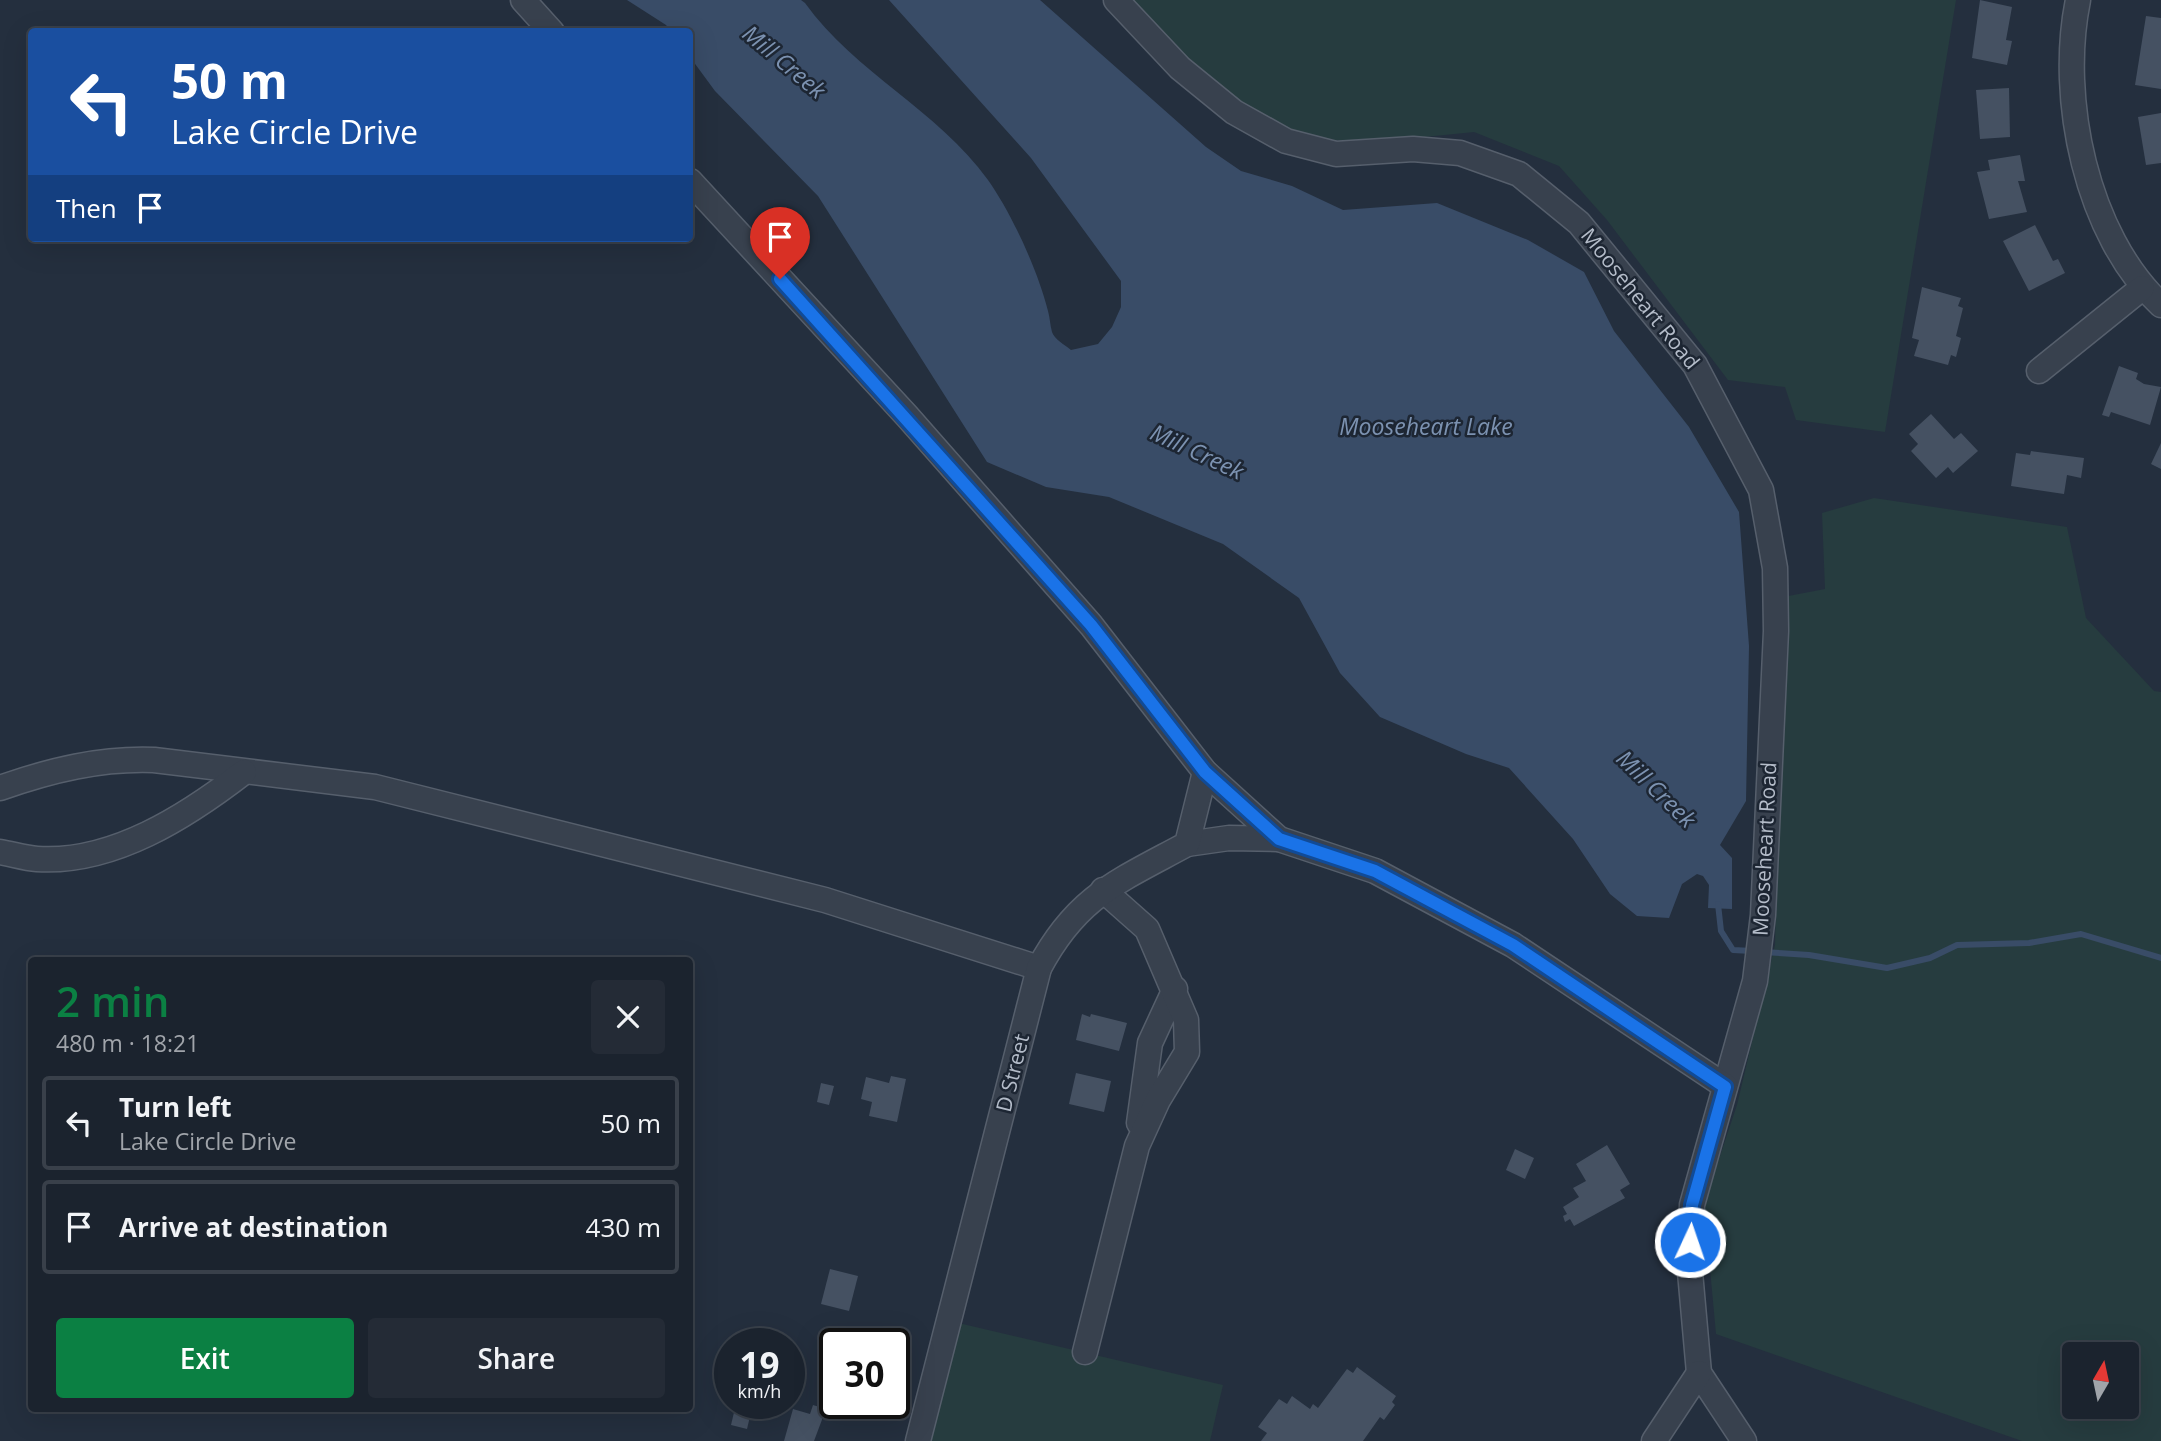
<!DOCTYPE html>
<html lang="en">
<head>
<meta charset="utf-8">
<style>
  :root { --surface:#1b232e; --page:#242b36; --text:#f1f3f6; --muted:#a0a4aa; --line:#39404a; --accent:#0b8043 }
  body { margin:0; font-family:"Open Sans",sans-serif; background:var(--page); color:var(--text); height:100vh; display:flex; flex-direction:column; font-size:26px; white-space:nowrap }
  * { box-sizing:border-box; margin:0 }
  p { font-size:23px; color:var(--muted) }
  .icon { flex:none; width:38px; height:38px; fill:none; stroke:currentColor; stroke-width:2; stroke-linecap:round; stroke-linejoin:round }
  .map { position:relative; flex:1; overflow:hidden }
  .sheet { position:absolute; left:28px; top:957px; width:665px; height:455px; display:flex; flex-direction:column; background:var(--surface); border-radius:7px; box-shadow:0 7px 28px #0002,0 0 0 2px var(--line) }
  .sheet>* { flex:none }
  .hud { position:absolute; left:28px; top:28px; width:665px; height:214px; border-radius:7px; box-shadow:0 7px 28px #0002,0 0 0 2px var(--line); background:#1a4fa0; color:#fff; overflow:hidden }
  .needle { width:46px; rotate:9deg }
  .fabs { position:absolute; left:2062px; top:1342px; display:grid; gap:14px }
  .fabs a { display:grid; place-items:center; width:77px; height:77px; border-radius:7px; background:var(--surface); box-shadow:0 7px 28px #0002,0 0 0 2px var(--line); font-size:35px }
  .speed { position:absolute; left:714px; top:1328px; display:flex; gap:14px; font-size:35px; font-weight:700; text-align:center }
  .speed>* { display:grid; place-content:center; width:91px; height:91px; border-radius:50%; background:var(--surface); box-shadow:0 7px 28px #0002,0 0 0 2px var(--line); line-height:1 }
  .speed small { font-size:18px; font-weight:400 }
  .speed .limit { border:4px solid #111; border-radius:10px; background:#fff; color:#111 }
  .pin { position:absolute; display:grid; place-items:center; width:60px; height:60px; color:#fff; margin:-72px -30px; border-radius:50% 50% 50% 0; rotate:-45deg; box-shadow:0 0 7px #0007 }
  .pin .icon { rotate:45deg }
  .me { position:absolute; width:77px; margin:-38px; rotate:3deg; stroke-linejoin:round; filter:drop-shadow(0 0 5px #0008) }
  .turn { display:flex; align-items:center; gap:24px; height:147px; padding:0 28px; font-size:32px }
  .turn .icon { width:91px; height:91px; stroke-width:2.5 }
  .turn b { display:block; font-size:49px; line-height:60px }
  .then { display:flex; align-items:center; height:66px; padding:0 28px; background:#0003; gap:14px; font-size:26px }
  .round { display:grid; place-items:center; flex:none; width:74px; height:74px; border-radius:7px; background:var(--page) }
  .summary { display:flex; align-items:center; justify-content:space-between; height:119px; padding:0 28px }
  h1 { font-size:42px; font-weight:600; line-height:52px; color:var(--accent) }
  .primary-button { display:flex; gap:14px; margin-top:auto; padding:14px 28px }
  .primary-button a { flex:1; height:80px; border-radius:7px; background:var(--accent); color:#fff; font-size:28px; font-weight:600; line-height:80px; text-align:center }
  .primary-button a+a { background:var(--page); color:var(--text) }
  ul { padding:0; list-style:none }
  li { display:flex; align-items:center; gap:21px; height:94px; margin:0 14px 10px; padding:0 14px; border:4px solid var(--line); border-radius:7px }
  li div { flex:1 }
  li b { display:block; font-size:26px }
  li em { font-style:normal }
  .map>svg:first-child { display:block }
</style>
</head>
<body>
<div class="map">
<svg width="2161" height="1441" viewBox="0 0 2161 1441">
  <rect width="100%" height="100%" fill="#242f3e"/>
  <!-- green -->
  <g fill="#263c3f" fill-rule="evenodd">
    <path d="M1126,0H1956L1885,432L1796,420L1785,387L1728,380L1607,220L1559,166L1474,132L1364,143L1305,137L1235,100L1170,48Z"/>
    <path d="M1874,498L2067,527L2086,618L2154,691L2161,692V1441H2022L1716,1334L1704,1204L1737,1105L1775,945L1783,597L1825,589L1822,513ZM2074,1354H2126V1407H2074Z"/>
    <path d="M950,1321L1223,1385L1210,1441H918Z"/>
  </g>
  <!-- water -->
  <path fill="#394c67" d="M627,0H801L805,3C855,73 938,110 988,180C1012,214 1038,271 1048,311C1050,318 1050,325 1052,332C1054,339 1065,345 1071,350L1098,344L1112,327L1121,307V281L1031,158L889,0H1040L1206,147L1241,171L1292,186L1343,210L1437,203L1528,240L1584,272L1614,331L1689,427L1739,512L1749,646L1746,801L1720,845L1732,858V909L1708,908L1709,885L1703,876L1697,874L1682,884L1669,918L1637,916L1610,894L1573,839L1509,768L1466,754L1380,717L1340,673L1299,598L1223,544L1109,497L1046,487L987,462L818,196L715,91L690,57V32L671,31L666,25Z"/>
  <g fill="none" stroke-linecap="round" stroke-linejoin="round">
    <!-- stream -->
    <g stroke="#394c67" stroke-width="6">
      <path d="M1718,904L1721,931L1733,950L1752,951"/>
      <path d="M1763,952L1809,955L1887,968L1930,958L1957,945L2029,943L2081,934L2161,958"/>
    </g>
  </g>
  <!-- building -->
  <g fill="#455162">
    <path d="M1980,0L2012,7L2006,40L2012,41L2007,65L1972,58Z"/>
    <path d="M2146,16L2161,18V89L2135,85Z"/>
    <path d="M2009,88L2010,137L1980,139L1976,90Z"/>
    <path d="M2161,113V163L2146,165L2138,117Z"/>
    <path d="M2020,155L2025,181H2018L2027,212L1989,219L1977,172L1990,170L1988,160Z"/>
    <path d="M2035,225L2053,261L2058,259L2065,273L2029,291L2003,241Z"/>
    <path d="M1922,287L1961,298L1958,306L1963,308L1956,336L1961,338L1956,357L1951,355L1948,365L1914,356L1919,340L1912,338Z"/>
    <path d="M2119,366L2138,373L2136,379L2144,384L2161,387L2150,425L2111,412L2109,417L2102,415Z"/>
    <path d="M1931,414L1954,439L1961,433L1978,451L1953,473L1948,467L1936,478L1911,451L1918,444L1909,434Z"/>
    <path d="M2161,443V469L2151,464Z"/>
    <path d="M2031,451L2084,458L2081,478L2067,475L2064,494L2011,486L2016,453L2030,455Z"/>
    <path d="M1082,1014L1090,1017L1091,1014L1127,1023L1119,1051L1076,1040Z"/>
    <path d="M1076,1073L1111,1081L1104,1112L1069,1104Z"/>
    <path d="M891,1076L906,1079L897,1122L869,1116L872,1102L861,1099L866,1077L889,1083Z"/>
    <path d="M821,1083L834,1086L829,1105L817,1102Z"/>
    <path d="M1607,1145L1630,1184L1620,1190L1625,1198L1574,1226L1570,1219L1565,1222L1563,1216L1567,1214L1563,1207L1579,1197L1573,1188L1586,1181L1576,1164Z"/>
    <path d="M1515,1149L1534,1158L1525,1179L1506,1170Z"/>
    <path d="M830,1269L858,1276L849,1311L821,1304Z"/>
    <path d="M1357,1367L1396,1396L1392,1402L1395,1405L1384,1420L1380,1417L1363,1441H1261L1267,1433L1258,1427L1279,1399L1287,1404L1292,1396L1310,1409L1313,1404L1318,1408L1347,1369L1353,1373Z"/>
    <path d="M736,1404L752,1408L747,1429L731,1425Z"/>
    <path d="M813,1405L826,1409L814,1441H784L793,1409L810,1414Z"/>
  </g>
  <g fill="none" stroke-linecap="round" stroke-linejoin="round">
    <defs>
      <g id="minor">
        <path d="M523,0L552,32"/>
        <path d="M1116,0L1180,68L1234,112L1286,141L1336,154L1413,149L1460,153L1519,174L1579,223L1695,365L1761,490L1775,568L1776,631L1763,915L1755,981L1692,1205L1690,1272L1699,1373L1744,1441"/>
        <path d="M2078,0C2058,98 2086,235 2161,305"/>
        <path d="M690,181L907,416L1091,625L1205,772L1279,839L1375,871L1513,945L1725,1086"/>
        <path d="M2039,371L2142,288"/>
        <path d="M0,788C51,770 101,758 154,760L375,787L825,900L1039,968"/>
        <path d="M1187,844L1229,838L1279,839"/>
        <path d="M0,852C12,854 25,858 37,859C113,864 187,816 244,772"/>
        <path d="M1139,1123L1150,1043L1175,989"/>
        <path d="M1085,1352L1137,1146L1158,1100L1187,1052L1186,1020L1147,929L1103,890"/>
        <path d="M918,1441L1039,968C1077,896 1119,881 1187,844L1205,772"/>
        <path d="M1654,1441L1699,1373"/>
      </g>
    </defs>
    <!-- minor casing -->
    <use href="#minor" stroke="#565f6c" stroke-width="27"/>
    <!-- minor -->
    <use href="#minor" stroke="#38414e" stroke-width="24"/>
  </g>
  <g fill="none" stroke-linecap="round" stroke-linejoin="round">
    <defs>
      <path id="route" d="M780,279L1091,625L1205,772L1279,839L1375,871L1513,945L1725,1087L1692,1205L1690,1242"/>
    </defs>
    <!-- route casing -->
    <use href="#route" stroke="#114b97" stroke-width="18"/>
    <!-- route -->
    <use href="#route" stroke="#1a73e8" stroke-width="12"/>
  </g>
  <g text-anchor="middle" stroke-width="5" stroke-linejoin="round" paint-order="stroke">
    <!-- street labels -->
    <g font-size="21" fill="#b4bcc9" stroke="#1d2633">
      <text transform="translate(1640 299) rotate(51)" y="7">Mooseheart Road</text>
      <text transform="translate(1765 849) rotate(-87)" y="7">Mooseheart Road</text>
      <text transform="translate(1013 1073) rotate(-76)" y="7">D Street</text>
    </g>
    <!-- water labels -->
    <g font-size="23" font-style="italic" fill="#7c92b1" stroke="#1d2633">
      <text transform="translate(784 62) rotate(40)" y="8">Mill Creek</text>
      <text x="1426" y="435">Mooseheart Lake</text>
      <text transform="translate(1197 452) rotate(25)" y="8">Mill Creek</text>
      <text transform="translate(1656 789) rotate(44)" y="8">Mill Creek</text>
    </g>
  </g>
</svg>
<div class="fabs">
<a><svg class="needle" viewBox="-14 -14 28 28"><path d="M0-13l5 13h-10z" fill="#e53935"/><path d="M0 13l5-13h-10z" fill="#a0a4aa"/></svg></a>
</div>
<div class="speed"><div>19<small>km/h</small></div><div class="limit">30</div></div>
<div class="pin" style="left:780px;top:279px;background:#d93025"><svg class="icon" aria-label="arrive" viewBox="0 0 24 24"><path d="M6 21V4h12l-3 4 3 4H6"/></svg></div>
<svg class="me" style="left:1690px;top:1242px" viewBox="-20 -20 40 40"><circle r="17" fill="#1a73e8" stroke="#fff" stroke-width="3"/><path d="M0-11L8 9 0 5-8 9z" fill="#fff"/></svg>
<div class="hud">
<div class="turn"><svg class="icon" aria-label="left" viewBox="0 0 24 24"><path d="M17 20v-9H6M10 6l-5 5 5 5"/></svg><div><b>50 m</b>Lake Circle Drive</div></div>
<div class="then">Then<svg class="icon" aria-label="arrive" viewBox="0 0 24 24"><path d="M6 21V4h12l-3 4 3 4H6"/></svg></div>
</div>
<section class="sheet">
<div class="summary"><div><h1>2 min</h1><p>480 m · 18:21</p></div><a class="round"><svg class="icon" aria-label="close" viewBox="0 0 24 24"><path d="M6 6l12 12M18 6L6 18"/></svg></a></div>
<ul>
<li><svg class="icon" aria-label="left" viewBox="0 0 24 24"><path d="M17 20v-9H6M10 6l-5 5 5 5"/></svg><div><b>Turn left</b><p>Lake Circle Drive</p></div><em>50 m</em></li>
<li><svg class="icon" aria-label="arrive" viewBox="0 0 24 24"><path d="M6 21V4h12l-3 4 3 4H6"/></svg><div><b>Arrive at destination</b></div><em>430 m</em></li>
</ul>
<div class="primary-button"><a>Exit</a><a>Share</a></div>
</section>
</div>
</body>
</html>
